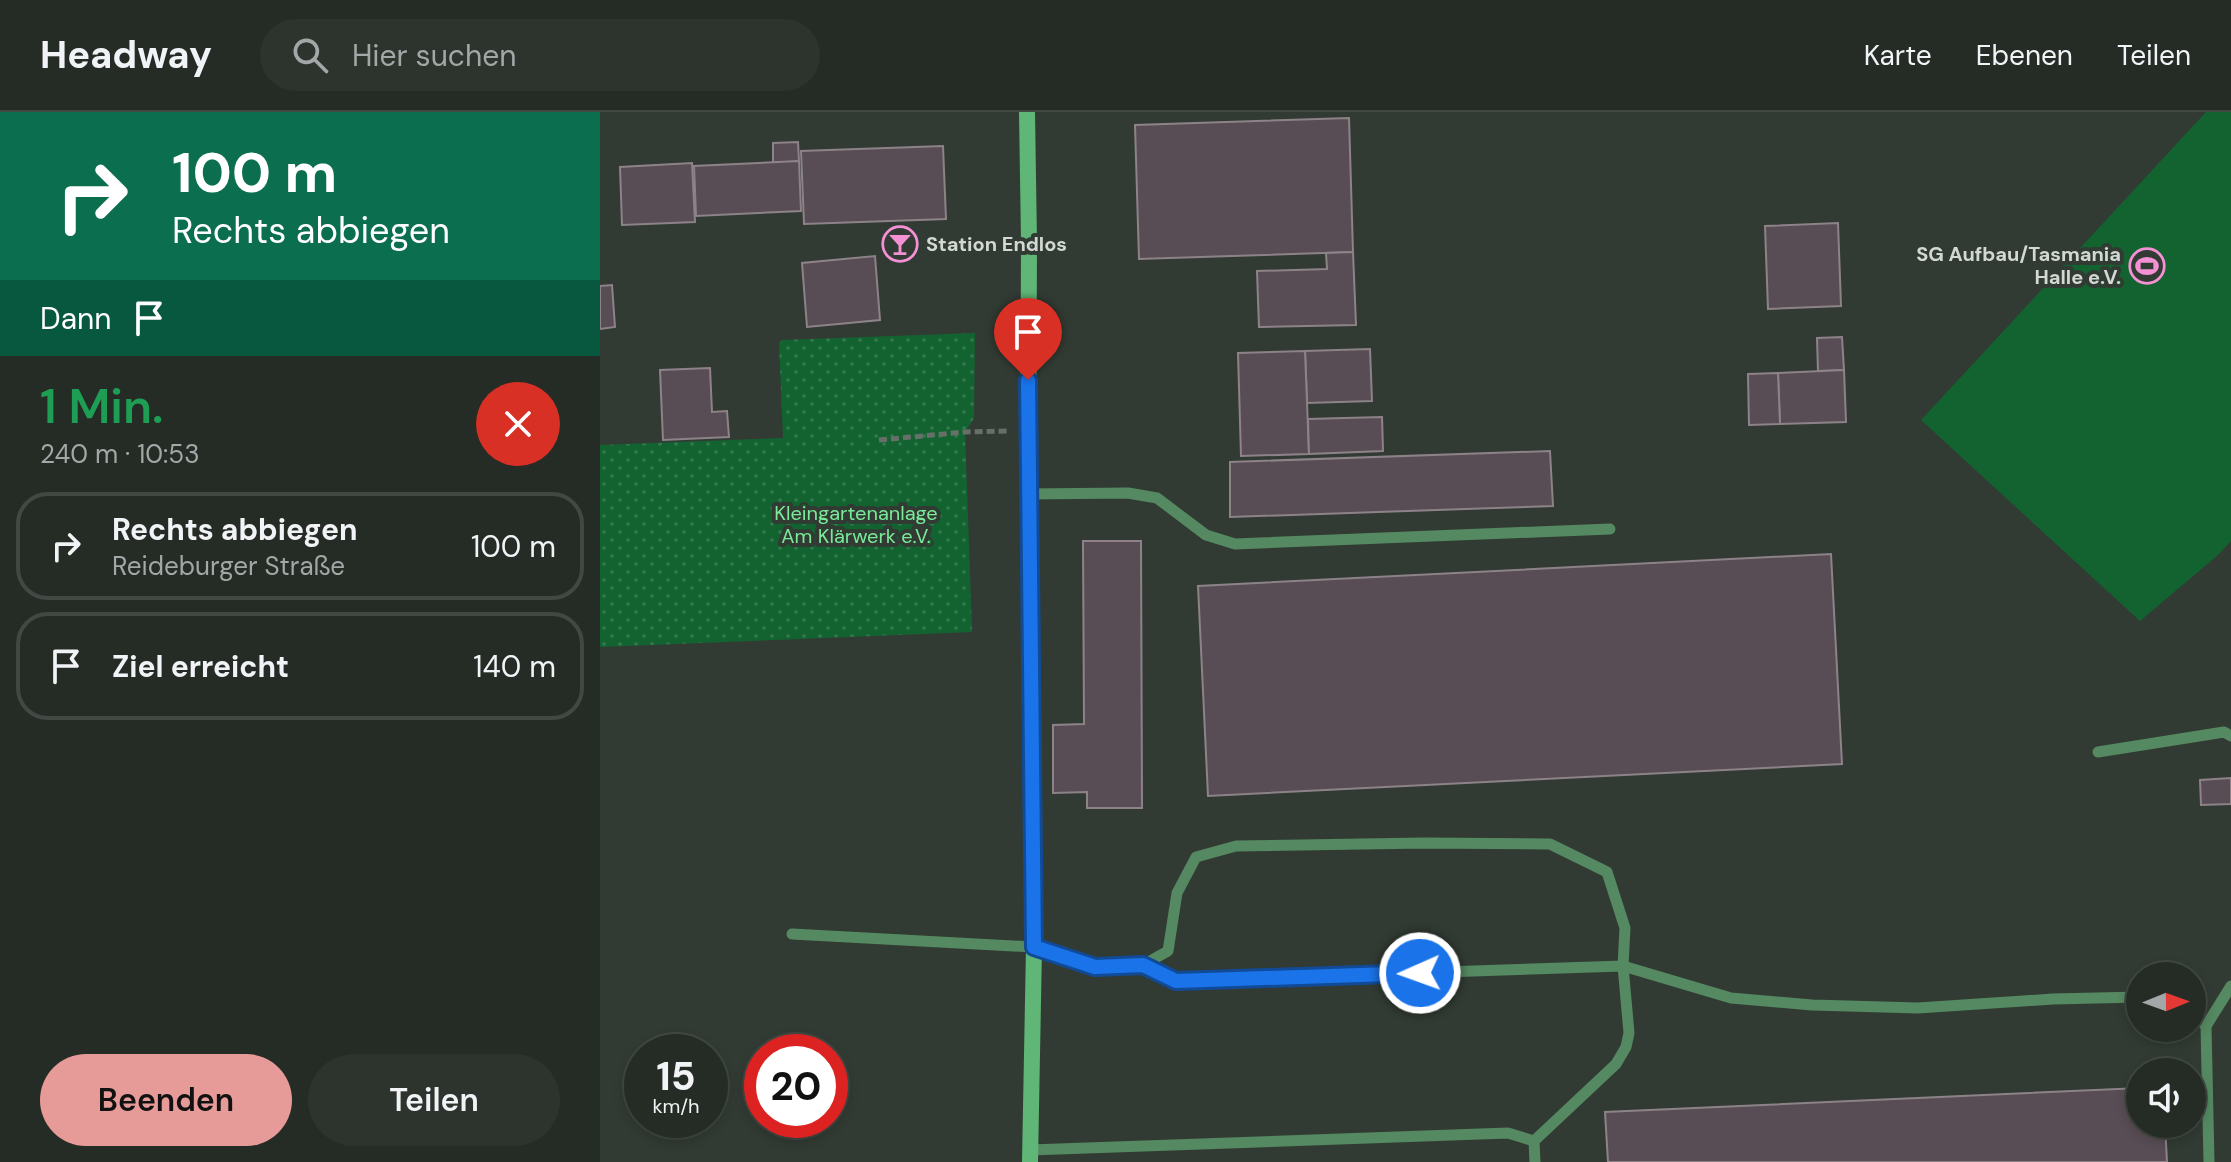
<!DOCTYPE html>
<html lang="de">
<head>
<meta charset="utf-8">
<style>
  :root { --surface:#252c26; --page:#2d342e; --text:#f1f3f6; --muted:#a3a7a7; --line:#424843; --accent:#e69b98 }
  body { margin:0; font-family:"DM Sans",sans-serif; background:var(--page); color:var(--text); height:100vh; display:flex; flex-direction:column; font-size:30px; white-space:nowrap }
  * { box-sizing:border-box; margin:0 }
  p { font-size:26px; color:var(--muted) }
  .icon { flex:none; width:44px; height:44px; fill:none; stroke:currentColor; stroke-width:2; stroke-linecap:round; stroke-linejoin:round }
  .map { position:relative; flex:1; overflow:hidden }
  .side { display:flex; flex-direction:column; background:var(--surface); width:600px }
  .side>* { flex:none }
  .banner { background:#0b6e4f; color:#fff; overflow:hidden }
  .needle { width:52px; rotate:89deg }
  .buttons { position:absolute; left:1526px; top:850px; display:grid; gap:16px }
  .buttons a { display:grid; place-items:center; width:80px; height:80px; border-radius:50%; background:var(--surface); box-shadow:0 4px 12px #0003,0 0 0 2px var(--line); font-size:40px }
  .speed { position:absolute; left:24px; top:922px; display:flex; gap:16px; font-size:40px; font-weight:700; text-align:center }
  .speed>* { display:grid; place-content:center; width:104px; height:104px; border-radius:50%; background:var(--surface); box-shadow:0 4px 12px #0003,0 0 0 2px var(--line); line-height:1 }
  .speed small { font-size:20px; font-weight:400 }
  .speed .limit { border:12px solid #d22; background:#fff; color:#111 }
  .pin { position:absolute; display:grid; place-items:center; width:68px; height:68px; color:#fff; margin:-82px -34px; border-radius:50% 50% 50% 0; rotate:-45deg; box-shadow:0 0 8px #0007 }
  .pin .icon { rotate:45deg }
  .me { position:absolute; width:88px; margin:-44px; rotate:268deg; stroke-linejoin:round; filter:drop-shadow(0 0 6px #0008) }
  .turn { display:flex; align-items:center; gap:28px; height:168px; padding:0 40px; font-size:36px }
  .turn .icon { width:104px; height:104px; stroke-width:2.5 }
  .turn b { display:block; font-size:56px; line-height:68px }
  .then { display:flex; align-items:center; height:76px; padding:0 40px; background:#0003; gap:16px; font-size:30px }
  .round { display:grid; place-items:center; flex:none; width:84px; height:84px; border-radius:42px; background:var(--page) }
  .summary { display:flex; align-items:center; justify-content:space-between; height:136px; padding:0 40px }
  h1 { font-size:48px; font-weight:600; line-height:60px; color:#1e9e55 }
  .primary-button { display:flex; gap:16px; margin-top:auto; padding:16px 40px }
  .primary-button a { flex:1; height:92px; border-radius:48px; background:var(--accent); color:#111; font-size:32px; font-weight:600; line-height:92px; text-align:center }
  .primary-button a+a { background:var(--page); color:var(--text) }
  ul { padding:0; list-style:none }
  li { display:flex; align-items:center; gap:24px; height:108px; margin:0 16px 12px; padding:0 24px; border:4px solid var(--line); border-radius:32px }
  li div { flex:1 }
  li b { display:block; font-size:30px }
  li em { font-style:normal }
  header { display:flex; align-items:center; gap:48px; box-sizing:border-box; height:112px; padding:0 40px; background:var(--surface); border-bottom:2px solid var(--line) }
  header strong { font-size:38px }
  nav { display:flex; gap:44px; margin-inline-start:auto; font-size:28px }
  .search { width:560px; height:72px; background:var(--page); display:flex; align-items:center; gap:20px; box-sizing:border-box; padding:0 28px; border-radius:44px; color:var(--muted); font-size:30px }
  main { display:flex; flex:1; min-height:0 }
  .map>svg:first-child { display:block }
</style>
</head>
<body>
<header>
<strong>Headway</strong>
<div class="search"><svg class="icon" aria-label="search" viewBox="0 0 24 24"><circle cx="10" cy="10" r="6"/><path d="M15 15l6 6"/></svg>Hier suchen</div>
<nav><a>Karte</a><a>Ebenen</a><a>Teilen</a></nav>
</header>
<main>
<section class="side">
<div class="banner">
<div class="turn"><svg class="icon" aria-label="right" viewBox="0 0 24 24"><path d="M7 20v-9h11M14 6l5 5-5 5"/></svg><div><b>100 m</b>Rechts abbiegen</div></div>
<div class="then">Dann<svg class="icon" aria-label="arrive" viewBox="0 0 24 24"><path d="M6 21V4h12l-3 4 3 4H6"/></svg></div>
</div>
<div class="summary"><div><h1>1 Min.</h1><p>240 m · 10:53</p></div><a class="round" style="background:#d93025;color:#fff"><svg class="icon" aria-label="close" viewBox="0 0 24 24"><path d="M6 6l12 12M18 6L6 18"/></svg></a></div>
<ul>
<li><svg class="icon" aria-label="right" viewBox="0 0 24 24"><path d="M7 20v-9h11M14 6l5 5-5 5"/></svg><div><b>Rechts abbiegen</b><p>Reideburger Straße</p></div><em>100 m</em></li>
<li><svg class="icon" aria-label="arrive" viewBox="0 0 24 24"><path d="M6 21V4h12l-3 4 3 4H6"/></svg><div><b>Ziel erreicht</b></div><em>140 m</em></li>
</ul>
<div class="primary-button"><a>Beenden</a><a>Teilen</a></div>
</section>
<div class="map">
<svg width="1631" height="1050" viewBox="0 0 1631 1050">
  <defs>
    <pattern id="grass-dots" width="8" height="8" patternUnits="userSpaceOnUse" patternTransform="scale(2)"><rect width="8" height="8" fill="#136331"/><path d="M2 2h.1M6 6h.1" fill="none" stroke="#34794e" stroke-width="1.8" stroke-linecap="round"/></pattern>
  </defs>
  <rect width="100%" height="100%" fill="#313b33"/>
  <!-- grass -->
  <path fill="url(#grass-dots)" d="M375,221L374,306L365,320L372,520L0,535V333L183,326L179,231L182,228Z"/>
  <!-- pitch -->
  <path fill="#136331" d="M1606,0H1631V429L1618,443L1540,509L1321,308Z"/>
  <!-- building -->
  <g fill="#584d54" stroke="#8e8289" stroke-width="2">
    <path d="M749,6L753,140L539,147L535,13Z"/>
    <path d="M198,30L199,49L173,51V31Z"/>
    <path d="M343,34L346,107L204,112L201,39Z"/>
    <path d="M199,49L201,99L96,104L94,54Z"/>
    <path d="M92,51L95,110L22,113L20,55Z"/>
    <path d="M1238,111L1241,194L1168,197L1165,114Z"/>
    <path d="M753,140L756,213L659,215L657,159L727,157L726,141Z"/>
    <path d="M275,144L280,208L207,215L202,151Z"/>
    <path d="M12,173L15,215L0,217V174Z"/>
    <path d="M1242,225L1244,258L1218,259L1217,226Z"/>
    <path d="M770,237L772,289L707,291L705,239Z"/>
    <path d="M705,239L709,342L641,344L638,241Z"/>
    <path d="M110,256L112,300L127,299L129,325L63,328L60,258Z"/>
    <path d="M1244,258L1246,310L1180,312L1178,261Z"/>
    <path d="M1178,261L1180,312L1149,313L1148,262Z"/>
    <path d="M782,305L783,339L709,342L708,307Z"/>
    <path d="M950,339L953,394L630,405V350Z"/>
    <path d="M483,429H541L542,696H487V680L453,681V613L484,612Z"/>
    <path d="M1231,442L1242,652L608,684L598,474Z"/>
    <path d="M1631,666V692L1601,693L1600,668Z"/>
    <path d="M1540,976V1012H1565L1567,1050H1008L1005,1000Z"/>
  </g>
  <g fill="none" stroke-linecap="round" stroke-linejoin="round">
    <!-- path -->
    <path stroke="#666f68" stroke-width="5" stroke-dasharray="8 4" stroke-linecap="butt" d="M279,328L365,320L407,319"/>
    <!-- lane -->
    <g stroke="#558961" stroke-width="11">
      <path d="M428,382L528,381L557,386L606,423L635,432L1010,417"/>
      <path d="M1498,640L1624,620L1631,624"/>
      <path d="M192,822L434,835L495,855L543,853L568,839L577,781L596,745L636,734L824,731L950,732L1007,760L1025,816L1023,854L1029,921L1026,935L1016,952L934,1029"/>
      <path d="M543,853L576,869L1023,854L1131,886L1212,893L1318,896L1453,887L1540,885"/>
      <path d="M1592,900L1606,914L1609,1050"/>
      <path d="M1606,914L1631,874"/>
      <path d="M430,1038L908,1021L934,1029L935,1050"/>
    </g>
    <!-- secondary -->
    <path stroke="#60b677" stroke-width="16" d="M427,0L429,129L428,382L434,835L430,1050"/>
  </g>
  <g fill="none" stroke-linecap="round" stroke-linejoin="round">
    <defs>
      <path id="route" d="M428,268L434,835L495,855L543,853L576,869L820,861"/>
    </defs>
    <!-- route casing -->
    <use href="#route" stroke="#114b97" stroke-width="20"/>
    <!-- route -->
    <use href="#route" stroke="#1a73e8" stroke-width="14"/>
  </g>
  <!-- icons -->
  <defs>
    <symbol id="bar-ring" viewBox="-11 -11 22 22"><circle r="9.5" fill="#313b33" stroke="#f491d4" stroke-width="1.5"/><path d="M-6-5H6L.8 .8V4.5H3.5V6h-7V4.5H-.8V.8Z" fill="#f491d4"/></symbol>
    <symbol id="stadium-ring" viewBox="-11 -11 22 22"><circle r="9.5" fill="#313b33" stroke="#f491d4" stroke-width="1.5"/><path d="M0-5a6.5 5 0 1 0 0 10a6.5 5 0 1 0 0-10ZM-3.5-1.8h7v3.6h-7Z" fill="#f491d4"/></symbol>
  </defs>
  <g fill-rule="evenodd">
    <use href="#bar-ring" x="280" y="112" width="40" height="40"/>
    <use href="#stadium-ring" x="1527" y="134" width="40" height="40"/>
  </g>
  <g text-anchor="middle" stroke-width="8" stroke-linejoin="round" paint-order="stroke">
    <!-- poi labels -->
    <g font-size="20" font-weight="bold" fill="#d3d8d4" stroke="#313b33" text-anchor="start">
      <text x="326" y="139">Station Endlos</text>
      <text x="1521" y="149" text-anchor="end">SG Aufbau/Tasmania<tspan x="1521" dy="23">Halle e.V.</tspan></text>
    </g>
    <!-- park labels -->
    <g font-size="20" fill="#7aea99" stroke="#313b33">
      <text x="256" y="408">Kleingartenanlage<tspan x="256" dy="23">Am Klärwerk e.V.</tspan></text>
    </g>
  </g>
</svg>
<div class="buttons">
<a><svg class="needle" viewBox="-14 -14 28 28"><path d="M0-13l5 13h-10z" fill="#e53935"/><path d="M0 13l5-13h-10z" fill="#a3a7a7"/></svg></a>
<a><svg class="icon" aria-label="sound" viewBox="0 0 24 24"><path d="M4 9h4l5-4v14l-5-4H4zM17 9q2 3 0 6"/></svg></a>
</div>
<div class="speed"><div>15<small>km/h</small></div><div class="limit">20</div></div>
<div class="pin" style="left:428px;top:268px;background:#d93025"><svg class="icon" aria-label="arrive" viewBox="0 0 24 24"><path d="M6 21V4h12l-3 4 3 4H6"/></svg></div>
<svg class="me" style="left:820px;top:861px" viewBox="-20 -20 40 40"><circle r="17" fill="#1a73e8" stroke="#fff" stroke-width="3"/><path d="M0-11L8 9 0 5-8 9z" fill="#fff"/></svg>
</div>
</main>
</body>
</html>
